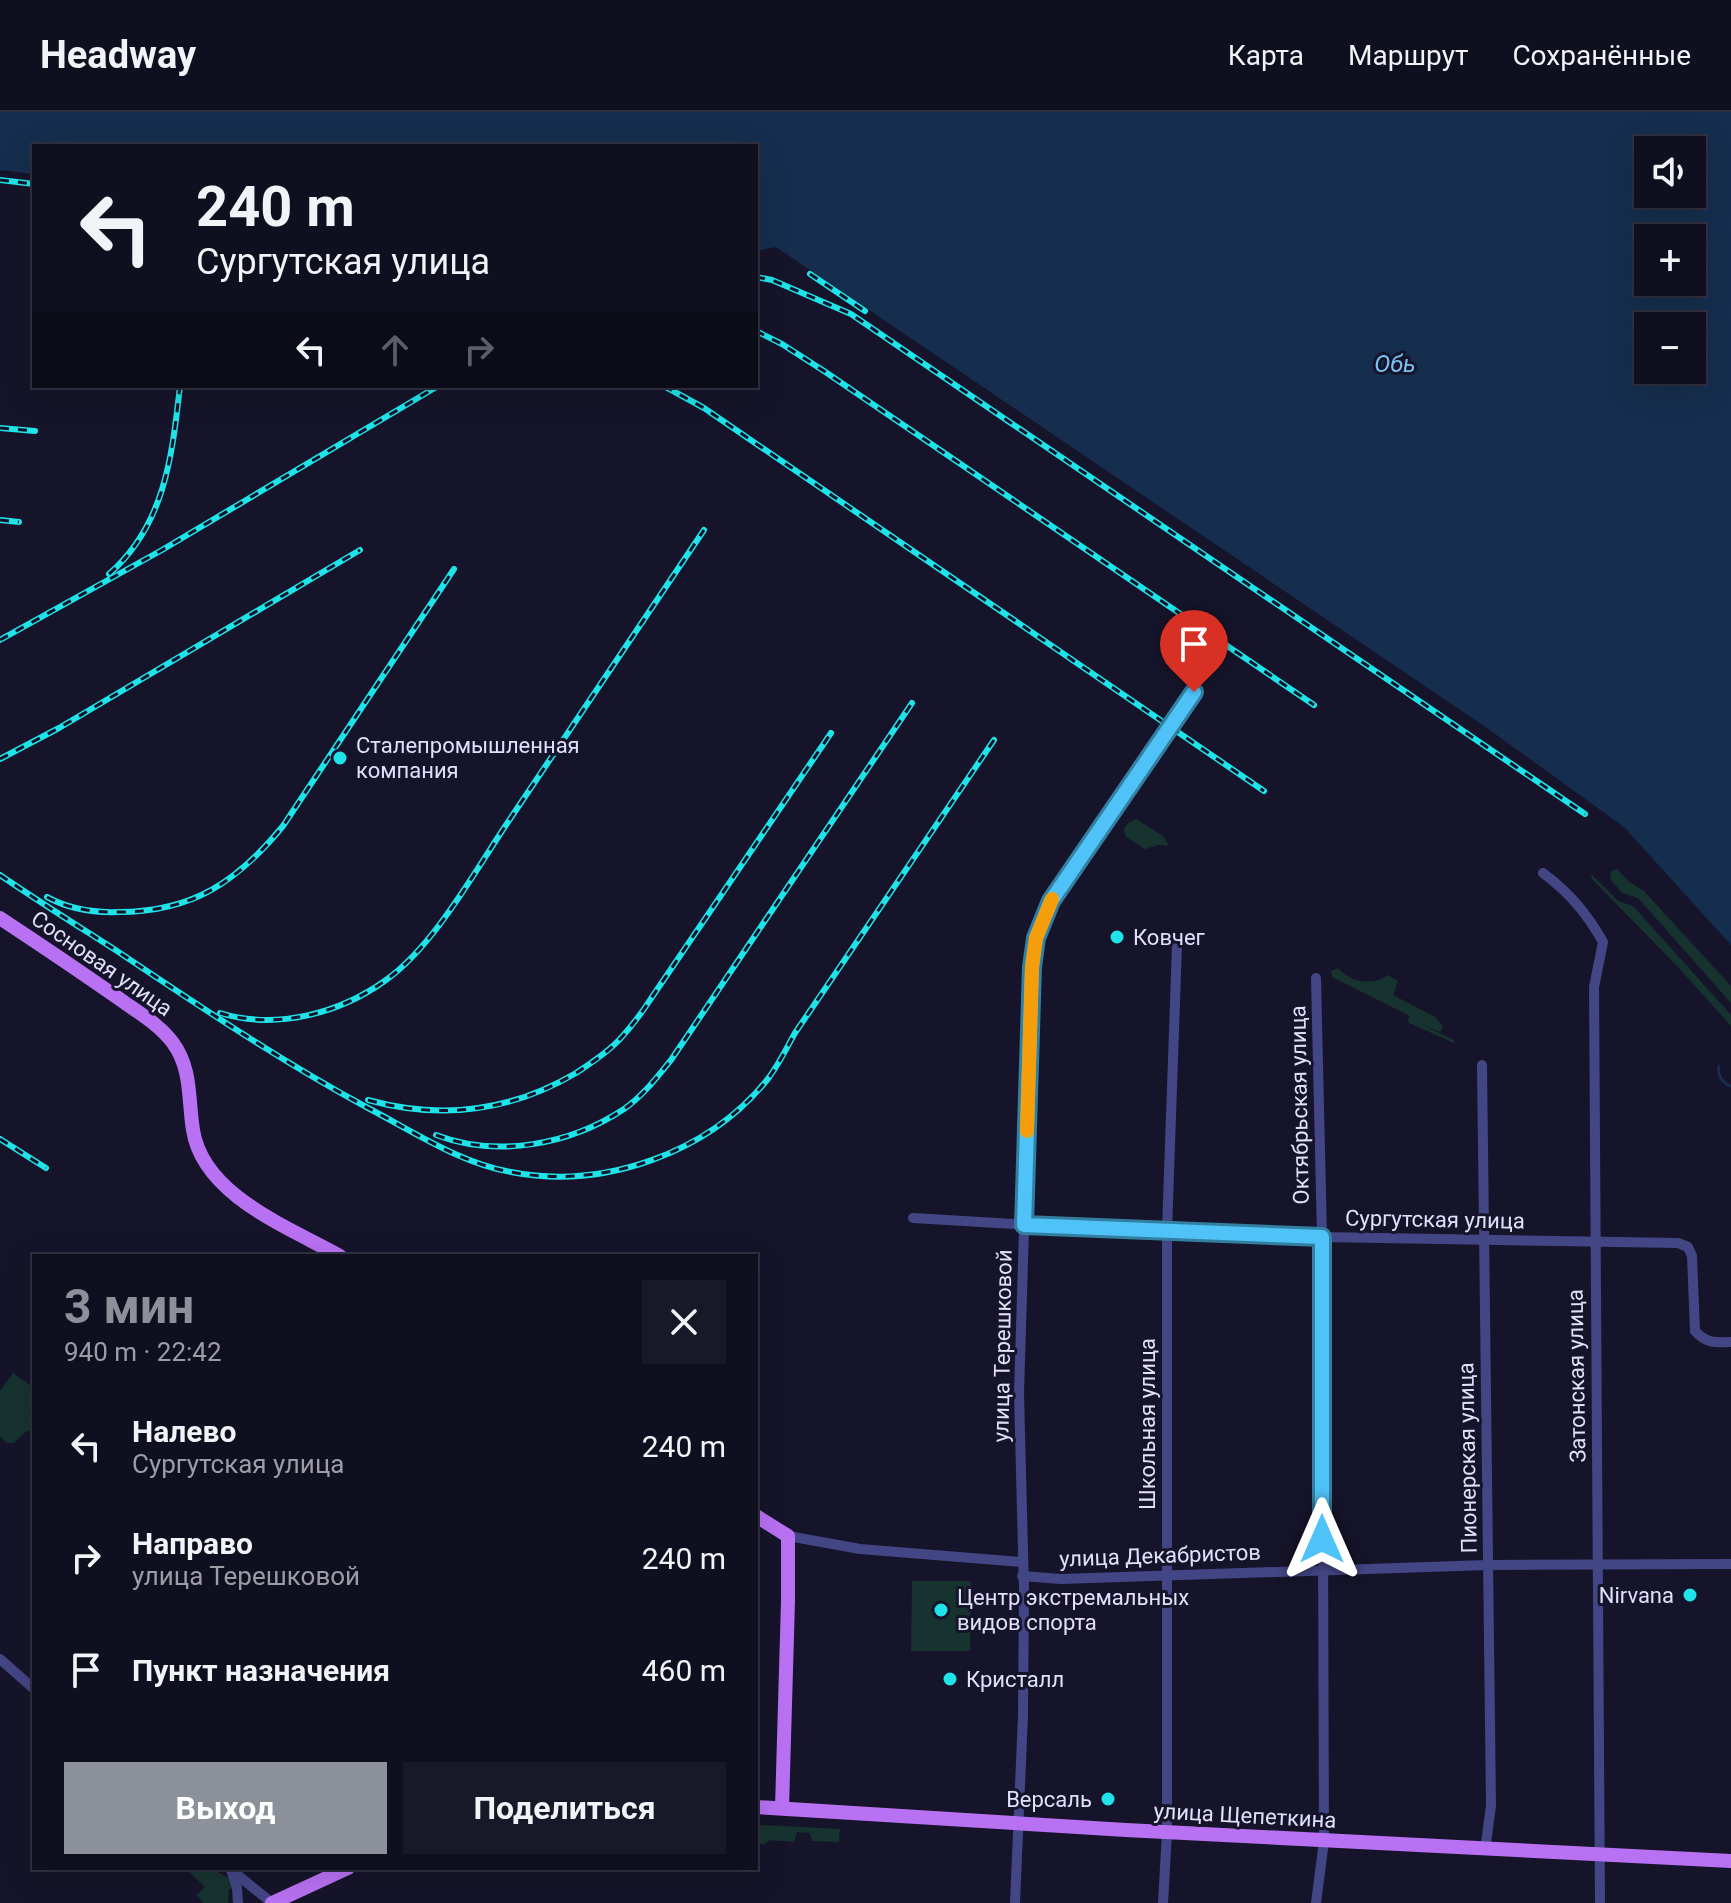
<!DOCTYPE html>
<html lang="ru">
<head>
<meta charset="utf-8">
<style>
  :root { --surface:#100f20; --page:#191829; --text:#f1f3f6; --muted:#9c9ca5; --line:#302f3e; --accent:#8c9099 }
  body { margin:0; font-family:Roboto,sans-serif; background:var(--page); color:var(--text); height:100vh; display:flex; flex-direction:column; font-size:30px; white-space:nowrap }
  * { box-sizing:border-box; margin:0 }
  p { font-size:26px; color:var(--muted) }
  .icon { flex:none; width:44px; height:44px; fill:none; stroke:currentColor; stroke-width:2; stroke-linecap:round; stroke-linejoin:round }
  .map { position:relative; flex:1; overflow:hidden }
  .drawer { position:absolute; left:32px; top:1142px; width:726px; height:616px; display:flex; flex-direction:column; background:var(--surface); border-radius:0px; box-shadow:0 8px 32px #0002,0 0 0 2px var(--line) }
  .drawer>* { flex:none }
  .hud { position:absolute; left:32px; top:32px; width:726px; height:244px; border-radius:0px; box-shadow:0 8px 32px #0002,0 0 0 2px var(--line); background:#100f20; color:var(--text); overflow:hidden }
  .controls { position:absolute; left:1634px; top:24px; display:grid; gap:16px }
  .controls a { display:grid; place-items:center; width:72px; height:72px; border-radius:0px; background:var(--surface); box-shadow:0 8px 32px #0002,0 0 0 2px var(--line); font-size:40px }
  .pin { position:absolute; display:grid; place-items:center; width:68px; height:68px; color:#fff; margin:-82px -34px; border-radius:50% 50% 50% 0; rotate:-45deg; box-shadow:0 0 8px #0007 }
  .pin .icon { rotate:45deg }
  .me { position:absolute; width:88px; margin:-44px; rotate:0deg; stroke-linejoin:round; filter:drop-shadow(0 0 6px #0008) }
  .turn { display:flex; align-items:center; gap:28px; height:168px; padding:0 32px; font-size:36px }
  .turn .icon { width:104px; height:104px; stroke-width:2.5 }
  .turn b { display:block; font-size:56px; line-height:68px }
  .lanes { display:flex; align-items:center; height:76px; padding:0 32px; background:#0003; justify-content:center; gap:40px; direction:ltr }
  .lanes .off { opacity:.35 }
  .round { display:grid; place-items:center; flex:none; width:84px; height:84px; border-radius:0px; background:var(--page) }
  .head { display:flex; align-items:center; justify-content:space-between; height:136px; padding:0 32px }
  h1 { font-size:48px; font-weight:700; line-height:60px; color:var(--accent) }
  .action { display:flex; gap:16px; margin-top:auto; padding:16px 32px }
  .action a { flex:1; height:92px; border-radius:0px; background:var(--accent); color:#fff; font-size:32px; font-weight:700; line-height:92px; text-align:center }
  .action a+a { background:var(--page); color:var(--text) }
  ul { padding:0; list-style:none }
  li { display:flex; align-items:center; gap:24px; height:112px; padding:0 32px }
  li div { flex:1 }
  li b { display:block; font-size:30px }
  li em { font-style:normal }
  header { display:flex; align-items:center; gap:48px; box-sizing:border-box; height:112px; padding:0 40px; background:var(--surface); border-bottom:2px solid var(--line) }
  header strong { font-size:38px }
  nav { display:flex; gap:44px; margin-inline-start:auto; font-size:28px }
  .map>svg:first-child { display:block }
</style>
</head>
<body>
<header>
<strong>Headway</strong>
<nav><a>Карта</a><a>Маршрут</a><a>Сохранённые</a></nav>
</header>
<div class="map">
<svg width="1731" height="1791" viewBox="0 0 1731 1791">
  <rect width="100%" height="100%" fill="#16142a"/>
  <!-- green -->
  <g fill="#173330">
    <path d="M1136,707L1163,724L1169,734L1158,733L1145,737L1126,725L1124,717L1128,711Z"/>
    <path d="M1617,757L1629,770L1644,779L1731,874V891L1638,786L1622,781L1610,767L1611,759Z"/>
    <path d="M1591,762L1618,789L1633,794L1731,903V914L1679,856L1592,767Z"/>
    <path d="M1338,856C1351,871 1373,874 1388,863L1398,869L1393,883L1435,905L1443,915L1440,920L1417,910L1454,928V931L1407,910L1410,904L1332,865L1331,859Z"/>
    <path d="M13,1261L34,1276V1295L29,1298L31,1301L34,1299L31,1318L24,1321L14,1331H6L0,1324V1279Z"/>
    <path d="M912,1469H971L970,1539H911Z"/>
    <path d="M760,1713L840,1717L839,1730L812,1729L810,1721L797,1720L794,1730L770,1728L763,1733L756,1730V1714Z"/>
    <path d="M185,1756H210L230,1767L233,1776L229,1778L228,1791H203L197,1783L205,1775Z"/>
  </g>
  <!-- water -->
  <path fill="#152e4d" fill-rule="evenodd" d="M0,0H1731V833L1624,715L1487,616L776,135L756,139V34H34V62L0,58ZM1648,38H1692V82H1648ZM1648,126H1692V170H1648ZM1648,214H1692V258H1648Z"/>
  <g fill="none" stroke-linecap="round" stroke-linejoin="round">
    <!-- stream -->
    <path stroke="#152e4d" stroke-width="3" d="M1719,954C1717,963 1722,971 1731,974"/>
    <!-- minor -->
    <g stroke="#434684" stroke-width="10">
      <path d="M1543,761C1570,781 1587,802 1603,830L1594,875L1600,1791"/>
      <path d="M1316,866L1322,1125L1324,1729L1316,1791"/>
      <path d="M1482,953L1491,1694L1485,1738"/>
      <path d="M913,1106L1045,1114L1322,1125L1678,1131L1688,1135L1692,1144L1695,1219C1706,1231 1715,1231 1731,1230"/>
      <path d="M788,1424L860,1437L1022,1450"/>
      <path d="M1022,1464L1061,1467L1488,1453L1731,1452"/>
      <path d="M0,1547L34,1577"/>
      <path d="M229,1756L272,1791"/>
      <path d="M232,1761L237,1776L238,1791"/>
      <path d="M1015,1791L1023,1603L1024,1478L1019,1281L1032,855L1036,826L1051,789L1194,580"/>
      <path d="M1163,1791L1167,1720V1118L1177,833"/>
    </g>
    <!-- major -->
    <g stroke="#b871f2" stroke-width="14">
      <path d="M0,806C41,833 81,860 121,888C139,901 160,913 173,931C192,957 188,987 193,1018C203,1083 288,1115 340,1144"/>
      <path d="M756,1404L788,1424V1489L782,1696"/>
      <path d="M756,1695L1126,1718L1731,1749"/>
      <path d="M272,1791L348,1756"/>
    </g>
    <defs>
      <g id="rail">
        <path d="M0,68L34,72"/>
        <path d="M810,162L865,199"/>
        <path d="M756,165L772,168L851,202L1585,702"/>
        <path d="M756,219L782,232L824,259L1314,593"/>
        <path d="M664,274L704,296L1264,679"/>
        <path d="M0,316L35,319"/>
        <path d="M0,408L19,410"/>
        <path d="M109,462C165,413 172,344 180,274"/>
        <path d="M0,528L162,438L438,274"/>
        <path d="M0,647L59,616L360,438"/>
        <path d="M0,763C38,789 78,814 117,839C199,894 281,949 368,996C414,1020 460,1051 511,1060C604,1078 708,1041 767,968C778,954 786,937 795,921L994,628"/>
        <path d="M47,785C69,797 95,801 119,800C193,800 238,769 283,714L454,457"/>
        <path d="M220,901C276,918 339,902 386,868C434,834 475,759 508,710C573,613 639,515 704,418"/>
        <path d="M368,988C441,1008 510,1000 576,961C591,951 607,941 620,927C631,915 641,902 650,888L831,621"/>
        <path d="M436,1023C497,1046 570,1033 624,997C643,984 657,965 671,948L912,591"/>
        <path d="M0,1027L46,1056"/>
      </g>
    </defs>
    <!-- rail casing -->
    <use href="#rail" stroke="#1ee4ea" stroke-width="6"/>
    <!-- rail -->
    <use href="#rail" stroke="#16142a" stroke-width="3" stroke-dasharray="9" stroke-linecap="butt"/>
  </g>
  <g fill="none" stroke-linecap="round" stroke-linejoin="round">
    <defs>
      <path id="route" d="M1194,580L1051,789L1036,826L1032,855L1024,1113L1322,1125V1427"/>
    </defs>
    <!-- route casing -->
    <use href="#route" stroke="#337fa1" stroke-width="20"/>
    <!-- route -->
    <use href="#route" stroke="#4fc3f7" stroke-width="14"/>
    <!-- slow -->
    <path stroke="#f59e0b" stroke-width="14" d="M1027,1019L1032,855L1036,826L1052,787"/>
  </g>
  <!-- markers -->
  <g fill="#1ee4ea" stroke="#16142a" stroke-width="3">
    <circle cx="340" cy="646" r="8"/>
    <circle cx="1117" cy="825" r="8"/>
    <circle cx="1690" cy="1483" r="8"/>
    <circle cx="941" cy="1498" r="8"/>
    <circle cx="950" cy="1567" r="8"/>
    <circle cx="1108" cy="1687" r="8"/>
  </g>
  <g text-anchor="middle" stroke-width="6" stroke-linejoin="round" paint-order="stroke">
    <!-- poi labels -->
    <g font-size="22" fill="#e1dffc" stroke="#16142a" text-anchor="start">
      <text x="356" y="641">Сталепромышленная<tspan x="356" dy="25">компания</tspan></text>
      <text x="1133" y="833">Ковчег</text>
      <text x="1674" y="1491" text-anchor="end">Nirvana</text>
      <text x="957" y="1493">Центр экстремальных<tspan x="957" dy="25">видов спорта</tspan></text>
      <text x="966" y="1575">Кристалл</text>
      <text x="1092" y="1695" text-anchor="end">Версаль</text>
    </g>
    <!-- street labels -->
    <g font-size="22" fill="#e1dffc" stroke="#16142a">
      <text transform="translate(102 851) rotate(35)" y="8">Сосновая улица</text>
      <text transform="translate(1299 993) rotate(-91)" y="8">Октябрьская улица</text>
      <text transform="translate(1435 1107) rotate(1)" y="8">Сургутская улица</text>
      <text transform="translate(1002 1234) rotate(-89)" y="8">улица Терешковой</text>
      <text transform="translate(1576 1264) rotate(-91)" y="8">Затонская улица</text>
      <text transform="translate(1147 1312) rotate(-90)" y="8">Школьная улица</text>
      <text transform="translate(1467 1346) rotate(-91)" y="8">Пионерская улица</text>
      <text transform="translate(1160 1443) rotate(-2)" y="8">улица Декабристов</text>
      <text transform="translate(1245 1703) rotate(3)" y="8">улица Щепеткина</text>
    </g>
    <!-- water labels -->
    <g font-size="24" font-style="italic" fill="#77c2f2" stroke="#16142a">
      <text x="1395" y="260">Обь</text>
    </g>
  </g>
</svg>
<div class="controls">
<a><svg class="icon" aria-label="sound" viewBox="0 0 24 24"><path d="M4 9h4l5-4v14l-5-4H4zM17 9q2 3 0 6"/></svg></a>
<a>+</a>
<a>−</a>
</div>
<div class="pin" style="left:1194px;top:580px;background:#d93025"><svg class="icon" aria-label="arrive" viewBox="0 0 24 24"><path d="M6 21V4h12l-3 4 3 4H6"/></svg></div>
<svg class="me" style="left:1322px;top:1427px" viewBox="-20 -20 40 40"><path d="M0-17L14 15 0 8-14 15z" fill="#4fc3f7" stroke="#fff" stroke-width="4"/></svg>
<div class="hud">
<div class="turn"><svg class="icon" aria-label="left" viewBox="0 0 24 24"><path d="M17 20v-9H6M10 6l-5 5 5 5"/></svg><div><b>240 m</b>Сургутская улица</div></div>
<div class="lanes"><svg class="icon" aria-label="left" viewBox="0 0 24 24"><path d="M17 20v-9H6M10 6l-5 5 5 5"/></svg><svg class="icon off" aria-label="ahead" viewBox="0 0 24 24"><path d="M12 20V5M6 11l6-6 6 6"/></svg><svg class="icon off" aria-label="right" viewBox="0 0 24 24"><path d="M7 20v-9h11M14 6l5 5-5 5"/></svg></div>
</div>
<section class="drawer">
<div class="head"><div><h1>3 мин</h1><p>940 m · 22:42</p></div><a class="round"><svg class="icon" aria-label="close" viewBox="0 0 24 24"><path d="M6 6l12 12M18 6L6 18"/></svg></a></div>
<ul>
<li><svg class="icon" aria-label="left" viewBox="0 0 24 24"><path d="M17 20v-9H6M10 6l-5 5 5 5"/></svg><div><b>Налево</b><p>Сургутская улица</p></div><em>240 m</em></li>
<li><svg class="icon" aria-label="right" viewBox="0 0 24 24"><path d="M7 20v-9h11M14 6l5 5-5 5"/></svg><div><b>Направо</b><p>улица Терешковой</p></div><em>240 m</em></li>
<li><svg class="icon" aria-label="arrive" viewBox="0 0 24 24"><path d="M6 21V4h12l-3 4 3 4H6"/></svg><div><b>Пункт назначения</b></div><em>460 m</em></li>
</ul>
<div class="action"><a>Выход</a><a>Поделиться</a></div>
</section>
</div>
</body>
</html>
